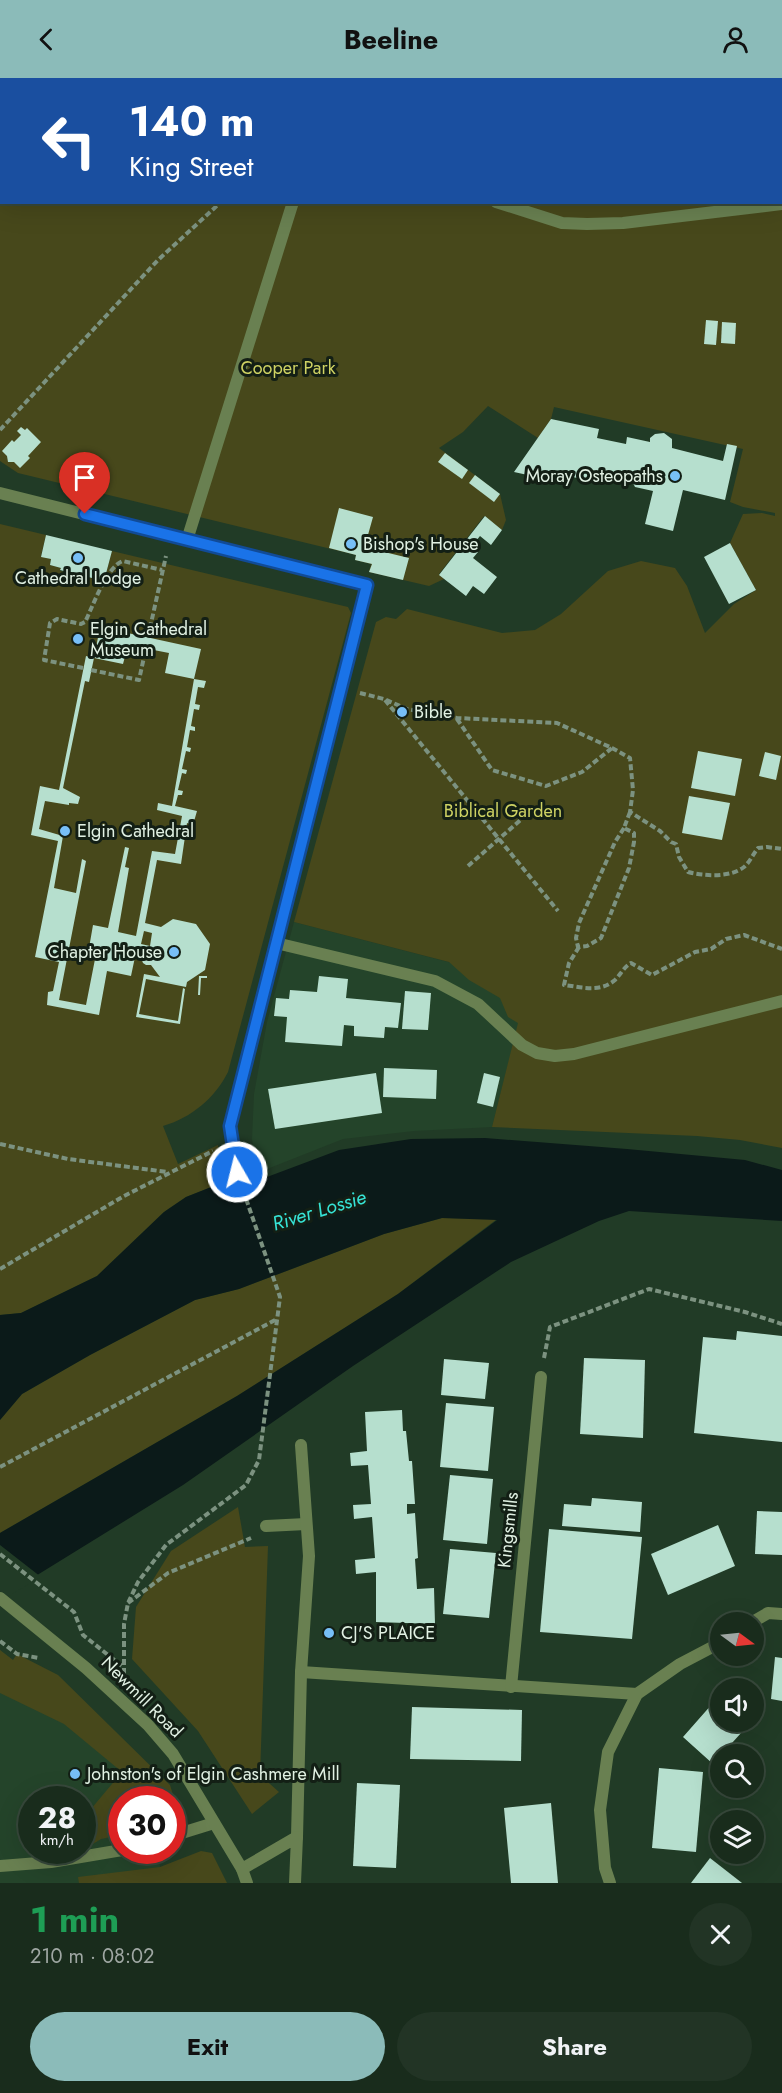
<!DOCTYPE html>
<html lang="en">
<head>
<meta charset="utf-8">
<style>
  :root { --surface:#192c1c; --page:#223425; --text:#f1f3f6; --muted:#9fa7a3; --line:#37483b; --accent:#8bbbb9 }
  body { margin:0; font-family:Jost,sans-serif; background:var(--page); color:var(--text); height:100vh; display:flex; flex-direction:column; font-size:22px; white-space:nowrap }
  * { box-sizing:border-box; margin:0 }
  p { font-size:20px; color:var(--muted) }
  .icon { flex:none; width:33px; height:33px; fill:none; stroke:currentColor; stroke-width:2; stroke-linecap:round; stroke-linejoin:round }
  .map { position:relative; height:1805px; overflow:hidden }
  .sheet { display:flex; flex-direction:column; background:var(--surface); flex:1 }
  .sheet>* { flex:none }
  .hud { position:absolute; left:0px; top:0px; width:783px; height:126px; box-shadow:0 6px 24px #0002,0 0 0 2px var(--line); background:#1a4fa0; color:#fff; overflow:hidden }
  .needle { width:39px; rotate:105deg }
  .buttons { position:absolute; left:710px; top:1534px; display:grid; gap:12px }
  .buttons a { display:grid; place-items:center; width:54px; height:54px; border-radius:50%; background:var(--surface); box-shadow:0 6px 24px #0002,0 0 0 2px var(--line); font-size:30px }
  .speed { position:absolute; left:18px; top:1708px; display:flex; gap:12px; font-size:30px; font-weight:700; text-align:center }
  .speed>* { display:grid; place-content:center; width:78px; height:78px; border-radius:50%; background:var(--surface); box-shadow:0 6px 24px #0002,0 0 0 2px var(--line); line-height:1 }
  .speed small { font-size:15px; font-weight:400 }
  .speed .limit { border:9px solid #d22; background:#fff; color:#111 }
  .pin { position:absolute; display:grid; place-items:center; width:51px; height:51px; color:#fff; margin:-62px -26px; border-radius:50% 50% 50% 0; rotate:-45deg; box-shadow:0 0 6px #0007 }
  .pin .icon { rotate:45deg }
  .me { position:absolute; width:66px; margin:-33px; rotate:352deg; stroke-linejoin:round; filter:drop-shadow(0 0 4px #0008) }
  .turn { display:flex; align-items:center; gap:21px; height:126px; padding:0 30px; font-size:27px }
  .turn .icon { width:78px; height:78px; stroke-width:2.5 }
  .turn b { display:block; font-size:42px; line-height:51px }
  .round { display:grid; place-items:center; flex:none; width:63px; height:63px; border-radius:32px; background:var(--page) }
  .head { display:flex; align-items:center; justify-content:space-between; height:102px; padding:0 30px }
  h1 { font-size:36px; font-weight:700; line-height:45px; color:#1e9e55 }
  .primary-button { display:flex; gap:12px; margin-top:auto; padding:12px 30px }
  .primary-button a { flex:1; height:69px; border-radius:36px; background:var(--accent); color:#111; font-size:24px; font-weight:700; line-height:69px; text-align:center }
  .primary-button a+a { background:var(--page); color:var(--text) }
  header { display:flex; justify-content:space-between; align-items:center; height:78px; padding:0 30px; background:var(--accent); color:#111; font-size:27px; font-weight:700 }
  .map>svg:first-child { display:block }
</style>
</head>
<body>
<header><svg class="icon" aria-label="back" viewBox="0 0 24 24"><path d="M15 5l-7 7 7 7"/></svg>Beeline<svg class="icon" aria-label="person" viewBox="0 0 24 24"><circle cx="12" cy="8" r="4"/><path d="M4 21q1-7 8-7t8 7"/></svg></header>
<div class="map">
<svg width="782" height="1805" viewBox="0 0 782 1805">
  <rect width="100%" height="100%" fill="#213b26"/>
  <!-- built -->
  <g fill="#24442a" fill-rule="evenodd">
    <path d="M294,844L529,905L492,1049L414,1053L343,1061L257,1095L252,1061L254,1016L267,944Z"/>
    <path d="M0,1572L165,1710L122,1722V1773H159L160,1789L170,1805H0ZM32,1722H82V1773H32Z"/>
  </g>
  <!-- green -->
  <g fill="#47481b" fill-rule="evenodd">
    <path d="M0,0H782V1070L740,1062L697,1058L492,1049L518,945L508,939L500,920L469,902L449,884L294,844L376,544L386,539L396,541L407,531L502,555L535,552L561,536L608,493L641,483L675,490L687,508L705,555L734,526L756,512L730,465L743,436L762,435L775,438V435L743,429L730,424L743,371L554,329L551,341L538,360L488,328L463,354L439,370L500,416L506,442L502,452L484,438L439,496L444,501L429,508L369,494L371,486L355,482L356,477L18,395L0,383ZM2,2H782V124H2Z"/>
    <path d="M0,446L46,457L41,478L51,481L50,487L61,490L60,493L104,503L112,473L348,529L351,535L228,994C215,1020 191,1040 163,1048L178,1086L218,1067L224,1104L186,1119L164,1134L97,1198L21,1235L0,1237Z"/>
    <path d="M442,1140L497,1141L398,1216L237,1318L0,1455V1342L22,1316L90,1277L195,1222L239,1211L384,1156Z"/>
    <path d="M238,1429L245,1469L268,1468L260,1697L279,1714L252,1736L198,1653L132,1581L136,1529L171,1473Z"/>
    <path d="M0,1572L13,1582L17,1576L58,1597L170,1707L175,1723L173,1730L172,1722H122L121,1757L101,1761L88,1769L83,1770V1735L86,1737L122,1694L64,1646L0,1615Z"/>
    <path d="M201,1773L212,1775L227,1805H79L78,1799L160,1789Z"/>
  </g>
  <!-- water -->
  <path fill="#0b1a19" d="M485,1060L627,1071L745,1082L782,1092V1143L629,1133L599,1143L511,1184L353,1288L183,1407L0,1520V1455L237,1318L398,1216L497,1142L442,1140L384,1156L239,1211L195,1222L90,1277L22,1316L0,1342V1237L21,1235L97,1198L164,1134L186,1119L224,1104L259,1102L339,1072L411,1061Z"/>
  <!-- pier -->
  <path fill="#213b26" d="M0,1467L41,1499L0,1523Z"/>
  <!-- building -->
  <g fill="#b6dfce" fill-rule="evenodd">
    <path d="M706,242L718,243L716,267L704,266Z"/>
    <path d="M722,244L736,245L735,266L721,265Z"/>
    <path d="M551,341L599,351L597,360L626,366L627,359L650,364V360L655,356L664,355L672,361V370L723,383L727,366L737,368L725,422L683,412L673,453L645,446L653,413L635,409L631,401L591,392L589,403L557,395L555,403L514,394Z"/>
    <path d="M21,349L25,352L27,350L41,364L28,378L30,380L20,390L14,384H8L7,378L2,373L12,362L14,364L21,357L17,353Z"/>
    <path d="M445,375L468,392L462,401L438,384Z"/>
    <path d="M475,397L500,416L494,424L469,405Z"/>
    <path d="M339,430L373,439L366,464L377,467L376,472L409,480L403,502L369,494L372,486L355,482L356,477L329,470Z"/>
    <path d="M485,438L502,452L491,467L480,458L472,468L478,474L473,480L497,499L484,516L473,508L466,518L439,497Z"/>
    <path d="M46,457L112,473L104,503L60,492L61,490L50,487L51,481L41,479Z"/>
    <path d="M730,465L756,512L729,526L704,479Z"/>
    <path d="M100,549L201,571L194,601L165,595L169,575L128,567L123,586L94,580Z"/>
    <path d="M86,578L94,580L89,604L85,603L63,710L80,719L78,726L69,725V727L45,723L39,751L63,758L54,810L76,815L82,781L86,783L59,922L86,927L97,871L89,870L93,847L108,850L125,769L129,770L125,789L129,790L118,854L136,858L152,773L175,776L182,738L157,732L158,725L172,728L194,601L206,603L204,610L198,609L195,626L200,627L199,632L194,631L191,648L195,649V653L190,652L187,669L191,670L190,674L186,673L182,691L187,692L186,696L182,695L178,712L183,713L182,717H178L175,728L197,733L193,747L187,745L181,786L157,782L145,845L161,849L173,841L196,846L210,866L205,892L187,904L186,909L146,901L139,936L178,943L183,910L185,911L180,946L136,939L144,896L160,899L151,887H146L143,885L141,880L135,879L131,898L107,893L99,937L47,927L48,914L53,913L59,884L35,879L58,763L31,757L40,708L59,712ZM144,853L152,855L150,868L141,866Z"/>
    <path d="M698,673L742,681L735,718L691,710Z"/>
    <path d="M765,674L781,678L776,702L759,698Z"/>
    <path d="M689,718L730,725L722,762L682,755Z"/>
    <path d="M199,898H207V900H201L200,917H198Z"/>
    <path d="M319,898L348,901L346,920L401,925L398,950L385,949L384,960L354,958V948L344,947L342,968L285,964L287,939L274,938L276,920L289,921L290,912L317,914Z"/>
    <path d="M405,913L431,915L428,952L402,951Z"/>
    <path d="M384,990L437,992L436,1021L383,1019Z"/>
    <path d="M376,995L382,1035L275,1051L268,1011Z"/>
    <path d="M484,995L500,999L493,1029L477,1025Z"/>
    <path d="M737,1253L782,1258V1364L694,1355L703,1259L736,1262Z"/>
    <path d="M584,1280L645,1282L643,1360L580,1356Z"/>
    <path d="M444,1281L489,1285L485,1321L441,1317Z"/>
    <path d="M446,1325L494,1329L488,1393L440,1389Z"/>
    <path d="M402,1332L403,1353H406L409,1383H412L415,1426H407V1436L415,1435L418,1480L415,1481L417,1511L434,1510L435,1546L376,1544V1494L356,1496L355,1482L375,1480L372,1439L354,1441L353,1427L371,1426L368,1387L351,1388L350,1375L367,1373L365,1334Z"/>
    <path d="M450,1397L493,1401L487,1466L443,1462Z"/>
    <path d="M592,1420L642,1424L640,1454L562,1448L564,1426L591,1428Z"/>
    <path d="M757,1433L782,1434V1477L755,1476Z"/>
    <path d="M718,1447L735,1488L668,1517L651,1476Z"/>
    <path d="M549,1451L642,1459L632,1561L540,1554Z"/>
    <path d="M450,1471L496,1475L489,1540L443,1536Z"/>
    <path d="M775,1579L782,1580V1623L771,1621Z"/>
    <path d="M734,1601L745,1611H725Z"/>
    <path d="M720,1617V1644H751L713,1686L683,1659Z"/>
    <path d="M753,1618L765,1628L753,1641Z"/>
    <path d="M412,1629L522,1632L521,1683L410,1681Z"/>
    <path d="M659,1690L703,1694L696,1774L652,1770Z"/>
    <path d="M357,1705L400,1707L396,1790L353,1788Z"/>
    <path d="M551,1725L558,1805H511L504,1730Z"/>
    <path d="M710,1780L742,1805H691Z"/>
  </g>
  <g fill="none" stroke-linecap="round" stroke-linejoin="round">
    <!-- path -->
    <g stroke="#7c9280" stroke-width="4" stroke-dasharray="6 3" stroke-linecap="butt">
      <path d="M0,53H2"/>
      <path d="M0,352L158,182L221,124"/>
      <path d="M148,559L166,478"/>
      <path d="M83,590L44,582L50,545L57,541L81,546L85,544C93,528 107,488 123,483L162,492"/>
      <path d="M91,592L139,602L146,570"/>
      <path d="M360,615L384,621L407,631L457,640L557,645L612,670L630,680L633,712L630,734L660,753L671,764L676,766L679,779L688,794C704,798 730,800 744,789C750,784 753,776 758,770L767,769L782,771"/>
      <path d="M385,622L558,833"/>
      <path d="M457,641L492,692L546,708L582,694L612,670"/>
      <path d="M624,750L615,764L579,845L576,860L578,869L587,868L601,860L629,790L634,764V755L624,750L630,734"/>
      <path d="M468,788L532,732"/>
      <path d="M579,869L569,885L564,907C581,909 600,915 615,902C621,896 624,889 631,885L652,897L695,874L711,871L726,861L744,857L782,871"/>
      <path d="M0,1066L68,1081L167,1094"/>
      <path d="M0,1191L124,1118L213,1073"/>
      <path d="M544,1280L550,1249L649,1211L745,1234L782,1246"/>
      <path d="M0,1389L277,1241"/>
      <path d="M0,1476L74,1534L83,1557L123,1589"/>
      <path d="M128,1525L168,1495L251,1460"/>
      <path d="M0,1563L17,1576L39,1580"/>
      <path d="M124,1596V1546L128,1525L138,1504L166,1467L246,1407L259,1382L280,1219L243,1112"/>
    </g>
    <!-- service -->
    <g stroke="#698051" stroke-width="12">
      <path d="M333,2V0"/>
      <path d="M496,124L562,145L587,146L623,145L782,126"/>
      <path d="M187,462L293,124"/>
      <path d="M276,865L435,903L478,926L522,967L537,975L555,978L574,976L782,923"/>
      <path d="M172,1758L214,1745"/>
      <path d="M0,1788L51,1784L122,1772"/>
    </g>
    <!-- minor -->
    <g stroke="#698051" stroke-width="12">
      <path d="M0,415L367,507L230,1048L237,1094"/>
      <path d="M266,1448L306,1446"/>
      <path d="M751,1545L768,1535L782,1536"/>
      <path d="M301,1594L637,1616"/>
      <path d="M511,1609L541,1299"/>
      <path d="M297,1759L301,1594L309,1478L301,1367"/>
      <path d="M242,1791L297,1759L295,1805"/>
      <path d="M610,1805L605,1790L600,1732L608,1674L637,1616L680,1586L720,1565"/>
    </g>
    <!-- tertiary -->
    <path stroke="#698051" stroke-width="12" d="M0,1520L86,1590L148,1647L173,1676L242,1791L247,1805"/>
  </g>
  <g fill="none" stroke-linecap="round" stroke-linejoin="round">
    <defs>
      <path id="route" d="M85,436L367,507L230,1048L237,1094"/>
    </defs>
    <!-- route casing -->
    <use href="#route" stroke="#114b97" stroke-width="15"/>
    <!-- route -->
    <use href="#route" stroke="#1a73e8" stroke-width="10"/>
  </g>
  <!-- markers -->
  <g fill="#77bff7" stroke="#131f15" stroke-width="2">
    <circle cx="675" cy="398" r="6"/>
    <circle cx="351" cy="466" r="6"/>
    <circle cx="78" cy="480" r="6"/>
    <circle cx="78" cy="561" r="6"/>
    <circle cx="402" cy="634" r="6"/>
    <circle cx="65" cy="753" r="6"/>
    <circle cx="174" cy="874" r="6"/>
    <circle cx="329" cy="1555" r="6"/>
    <circle cx="75" cy="1696" r="6"/>
  </g>
  <g text-anchor="middle" stroke-width="6" stroke-linejoin="round" paint-order="stroke">
    <!-- park labels -->
    <g font-size="18" fill="#ced263" stroke="#131f15">
      <text x="288" y="296">Cooper Park</text>
      <text x="503" y="739">Biblical Garden</text>
    </g>
    <!-- poi labels -->
    <g font-size="18" fill="#e1f1e3" stroke="#131f15" text-anchor="start">
      <text x="663" y="404" text-anchor="end">Moray Osteopaths</text>
      <text x="363" y="472">Bishop's House</text>
      <text x="78" y="506" text-anchor="middle">Cathedral Lodge</text>
      <text x="90" y="557">Elgin Cathedral<tspan x="90" dy="21">Museum</tspan></text>
      <text x="414" y="640">Bible</text>
      <text x="77" y="759">Elgin Cathedral</text>
      <text x="162" y="880" text-anchor="end">Chapter House</text>
      <text x="341" y="1561">CJ'S PLAICE</text>
      <text x="87" y="1702">Johnston's of Elgin Cashmere Mill</text>
    </g>
    <!-- street labels -->
    <g font-size="18" fill="#e1f1e3" stroke="#131f15">
      <text transform="translate(508 1452) rotate(-84)" y="6">Kingsmills</text>
      <text transform="translate(142 1619) rotate(45)" y="6">Newmill Road</text>
    </g>
    <!-- water labels -->
    <g font-size="20" font-style="italic" fill="#36e3d5" stroke="#131f15">
      <text transform="translate(319 1132) rotate(-17)" y="7">River Lossie</text>
    </g>
  </g>
</svg>
<div class="buttons">
<a><svg class="needle" viewBox="-14 -14 28 28"><path d="M0-13l5 13h-10z" fill="#e53935"/><path d="M0 13l5-13h-10z" fill="#9fa7a3"/></svg></a>
<a><svg class="icon" aria-label="sound" viewBox="0 0 24 24"><path d="M4 9h4l5-4v14l-5-4H4zM17 9q2 3 0 6"/></svg></a>
<a><svg class="icon" aria-label="search" viewBox="0 0 24 24"><circle cx="10" cy="10" r="6"/><path d="M15 15l6 6"/></svg></a>
<a><svg class="icon" aria-label="layers" viewBox="0 0 24 24"><path d="M12 4l9 5-9 5-9-5zM3 14l9 5 9-5"/></svg></a>
</div>
<div class="speed"><div>28<small>km/h</small></div><div class="limit">30</div></div>
<div class="pin" style="left:85px;top:436px;background:#d93025"><svg class="icon" aria-label="arrive" viewBox="0 0 24 24"><path d="M6 21V4h12l-3 4 3 4H6"/></svg></div>
<svg class="me" style="left:237px;top:1094px" viewBox="-20 -20 40 40"><circle r="17" fill="#1a73e8" stroke="#fff" stroke-width="3"/><path d="M0-11L8 9 0 5-8 9z" fill="#fff"/></svg>
<div class="hud">
<div class="turn"><svg class="icon" aria-label="left" viewBox="0 0 24 24"><path d="M17 20v-9H6M10 6l-5 5 5 5"/></svg><div><b>140 m</b>King Street</div></div>
</div>
</div>
<section class="sheet">
<div class="head"><div><h1>1 min</h1><p>210 m · 08:02</p></div><a class="round"><svg class="icon" aria-label="close" viewBox="0 0 24 24"><path d="M6 6l12 12M18 6L6 18"/></svg></a></div>
<div class="primary-button"><a>Exit</a><a>Share</a></div>
</section>
</body>
</html>
